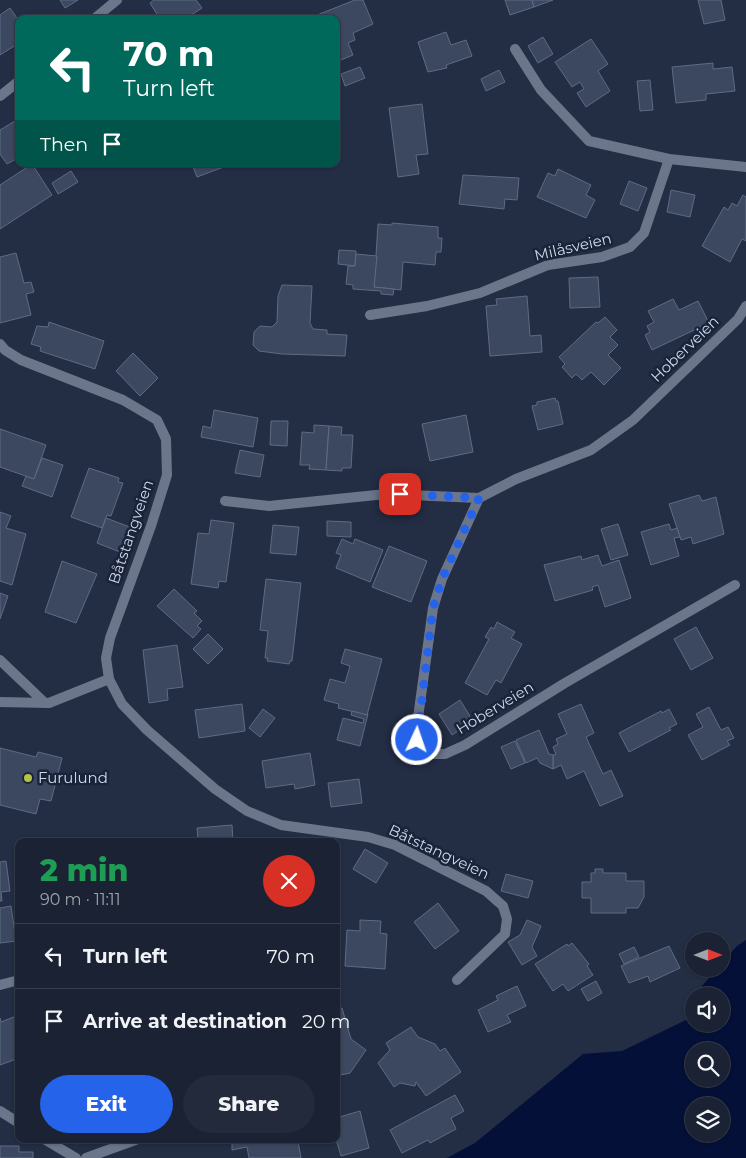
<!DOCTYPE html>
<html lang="en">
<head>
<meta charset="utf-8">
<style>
  :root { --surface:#1a2233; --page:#232a3b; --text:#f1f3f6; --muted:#9fa4ac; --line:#383f4e; --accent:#2563eb }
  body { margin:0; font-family:Montserrat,sans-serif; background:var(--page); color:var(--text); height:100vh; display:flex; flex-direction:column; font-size:19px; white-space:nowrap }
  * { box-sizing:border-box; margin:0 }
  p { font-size:16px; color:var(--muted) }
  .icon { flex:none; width:28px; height:28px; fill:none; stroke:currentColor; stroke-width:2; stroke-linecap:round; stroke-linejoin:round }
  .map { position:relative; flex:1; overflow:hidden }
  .side { position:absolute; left:15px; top:838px; width:325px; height:305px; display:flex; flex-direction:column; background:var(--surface); border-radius:10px; box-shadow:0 1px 4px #0004,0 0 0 1px var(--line) }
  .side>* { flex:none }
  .top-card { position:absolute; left:15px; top:15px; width:325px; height:152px; border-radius:10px; box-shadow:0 1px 4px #0004,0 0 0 1px var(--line); background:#00695c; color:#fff; overflow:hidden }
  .needle { width:32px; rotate:90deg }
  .tools { position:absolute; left:685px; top:932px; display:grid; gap:10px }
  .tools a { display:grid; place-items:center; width:45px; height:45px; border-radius:50%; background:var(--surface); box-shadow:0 1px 4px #0004,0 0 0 1px var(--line); font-size:25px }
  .pin { position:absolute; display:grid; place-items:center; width:42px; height:42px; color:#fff; margin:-21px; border-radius:10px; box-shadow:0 2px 8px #0006 }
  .me { position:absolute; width:55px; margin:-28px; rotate:3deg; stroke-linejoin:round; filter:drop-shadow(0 0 4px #0008) }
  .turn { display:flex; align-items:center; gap:18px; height:105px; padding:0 25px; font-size:22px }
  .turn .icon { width:65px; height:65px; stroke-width:2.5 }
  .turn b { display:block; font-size:35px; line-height:42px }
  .then { display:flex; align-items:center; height:48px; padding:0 25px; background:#0003; gap:10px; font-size:19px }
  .round { display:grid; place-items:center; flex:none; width:52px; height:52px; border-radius:26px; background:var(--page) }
  .headline { display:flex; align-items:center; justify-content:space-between; height:85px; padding:0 25px }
  h1 { font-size:30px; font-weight:800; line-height:38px; color:#1e9e55 }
  .cta { display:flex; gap:10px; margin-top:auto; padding:10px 25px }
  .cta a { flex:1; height:58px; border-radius:30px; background:var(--accent); color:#fff; font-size:20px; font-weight:800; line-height:58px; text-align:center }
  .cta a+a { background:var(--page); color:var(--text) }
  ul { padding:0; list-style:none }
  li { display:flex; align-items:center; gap:15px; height:65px; padding:0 25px; border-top:1px solid var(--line) }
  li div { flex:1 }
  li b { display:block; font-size:19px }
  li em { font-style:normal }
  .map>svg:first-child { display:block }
</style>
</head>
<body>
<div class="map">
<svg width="746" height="1158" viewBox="0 0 746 1158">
  <rect width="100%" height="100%" fill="#232d44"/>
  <!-- water -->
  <path fill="#041037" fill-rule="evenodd" d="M746,940V1158H447L475,1143L583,1054L622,1051L688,1019L694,1012V1024H721V996H701L702,986L717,969H721V964L737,946ZM694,1051H721V1079H694ZM694,1106H721V1134H694Z"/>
  <!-- building -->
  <g fill="#3c4860" stroke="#5e6b85">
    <path d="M60,0H78L65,8Z"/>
    <path d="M154,0H196L202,8L185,19H160L150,3Z"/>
    <path d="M355,0H363L373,24L353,33L355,40L348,43L353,55L336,62V19L312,17Z"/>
    <path d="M505,0H532L534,7L510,15Z"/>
    <path d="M532,0H553L534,7Z"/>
    <path d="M698,0H721L725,20L704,24Z"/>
    <path d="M10,8L19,21V43L0,55V15Z"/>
    <path d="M446,32L451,45L466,40L472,56L446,65L447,68L428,72L418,42Z"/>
    <path d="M543,37L553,54L538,63L528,46Z"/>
    <path d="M591,39L608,64L598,71L610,91L586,107L577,93L584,89L580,82L572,87L555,62Z"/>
    <path d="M713,63V69L732,67L735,91L706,94V100L676,103L672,67Z"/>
    <path d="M360,67L365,78L345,86L341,74Z"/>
    <path d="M499,70L505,82L486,91L481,79Z"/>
    <path d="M650,80L653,110L640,111L637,81Z"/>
    <path d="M422,104L428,154L416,155L419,174L398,177L389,108Z"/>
    <path d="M15,121L19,126V157L7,164L0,154V130Z"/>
    <path d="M32,164L52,195L0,229V185Z"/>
    <path d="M192,164H228L229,165L197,177Z"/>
    <path d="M558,169L591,185L586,195L595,200L586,218L537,197L548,173L555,176Z"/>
    <path d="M71,171L78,182L58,194L52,183Z"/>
    <path d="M463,175L519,178L517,200L505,199L504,209L459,204Z"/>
    <path d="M629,181L647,188L638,211L620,204Z"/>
    <path d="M671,190L695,195L690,217L667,212Z"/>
    <path d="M743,195L746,197V241L742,239L730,262L702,246L724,207L728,210L732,203L737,206Z"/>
    <path d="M392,223L438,227V238H442L441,252H436L435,265L403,262L401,290L374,287L378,224L392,225Z"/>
    <path d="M339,250L356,251L355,266L338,264Z"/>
    <path d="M16,253L24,283L31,282L34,292L26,294L31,315L0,323V257Z"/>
    <path d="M356,254L377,256L374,287L394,289L393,295L381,294V291L353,289V285L346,284L348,266H355Z"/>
    <path d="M598,277L600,307L570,308L569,278Z"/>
    <path d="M282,285L312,286L310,323L313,329L327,330V334L347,335L345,356L282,354L259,351L253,345L254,332L260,326L272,327L277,322L278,296Z"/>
    <path d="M527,296L530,336L541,335L542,352L490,356L486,306L497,305L496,299Z"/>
    <path d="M673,299L679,310L698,301L709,323L652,350L645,335L650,332L647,326L654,322L648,311Z"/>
    <path d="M605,317L617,330L610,337L618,345L608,355L621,368L604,385L591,372L582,380L576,374L572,378L562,367L565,364L559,357L596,322L598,323Z"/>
    <path d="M49,322L104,341L95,369L40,351L41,347L31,344L37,326L48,327Z"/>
    <path d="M133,353L158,378L140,396L116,371Z"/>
    <path d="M555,398L556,401H558L563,424L538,430L532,406L537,405V402Z"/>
    <path d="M214,410L258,418L253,447L201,437L203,426L211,428Z"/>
    <path d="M466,415L473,452L430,461L422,424Z"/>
    <path d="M271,421H288L287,446L270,445Z"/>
    <path d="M314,425L329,426L326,470L309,469L310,465H300L302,432L314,433Z"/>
    <path d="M329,426L342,427L341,435H353L351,468H342V471L326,470Z"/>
    <path d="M0,429L46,445L34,479L0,467Z"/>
    <path d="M240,450L264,455L260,477L235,473Z"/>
    <path d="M42,458L63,465L52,497L22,486L26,476L34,479Z"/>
    <path d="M89,468L119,478L118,482L123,483L111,516L107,515L102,528L71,517Z"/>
    <path d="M699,495L702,501L716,497L724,534L693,544L691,537L681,540L669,504Z"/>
    <path d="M0,512L11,516L6,528L26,534L12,585L0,581Z"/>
    <path d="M106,518L135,529L125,554L97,543Z"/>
    <path d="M211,520L234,523L226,582L219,581L218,588L191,584L198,533L209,534Z"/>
    <path d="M327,521L351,522V537L327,536Z"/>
    <path d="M618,524L628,555L611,560L601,529Z"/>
    <path d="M669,524L671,530L677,528L680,537L674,538L679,556L651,565L641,532Z"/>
    <path d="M273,525L299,527L296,555L270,553Z"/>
    <path d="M342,539L353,544L355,539L383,550L370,582L336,568L341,555L336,553Z"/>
    <path d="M389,546L427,561L411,602L372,587Z"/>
    <path d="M598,555L602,566L619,560L631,598L605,607L598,585L592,587L593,590L555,601L544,565L581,556L582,560Z"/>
    <path d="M62,561L97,574L76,623L45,612Z"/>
    <path d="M266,579L301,583L292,661H290L289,664L267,661L268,658H265L268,631L260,630Z"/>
    <path d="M174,589L197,611L194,613L202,621L197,626L201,629L193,638L157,606Z"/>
    <path d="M0,593L8,596L0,619Z"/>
    <path d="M497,622L515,632L511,638L522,644L501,683L496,680L487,695L465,683L489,639L485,637L491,627L494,629Z"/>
    <path d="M696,627L713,658L691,670L674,639Z"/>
    <path d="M208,634L223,649L208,664L193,649Z"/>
    <path d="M177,645L183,687L167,689L168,700L149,703L143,650Z"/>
    <path d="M345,649L382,659L367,715L338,708L339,704L324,700L330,679L345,683L350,666L341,663Z"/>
    <path d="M460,700L473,721L452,735L439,714Z"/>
    <path d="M242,704L245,731L199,738L195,710Z"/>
    <path d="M581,704L594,733L586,737L603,774L611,770L623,796L600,806L584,771L567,779L561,765L553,769V755L556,754L553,747L558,744L556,739L567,734L558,714Z"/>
    <path d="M709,707L721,730L728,727L734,738L727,741L730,745L702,760L688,735L703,727L696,714Z"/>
    <path d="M263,709L275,718L260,737L249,728Z"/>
    <path d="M669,709L677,724L669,728L671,730L629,752L619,733L661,711L662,713Z"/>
    <path d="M352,711L367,715L368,714L360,746L337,740L343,718L363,723L364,719L351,715Z"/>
    <path d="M539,730L549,754L553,755V769L540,763L537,758L526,763L516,740Z"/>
    <path d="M515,741L525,763L511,769L501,747Z"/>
    <path d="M0,748L36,757L38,752L62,758L51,801L40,799L36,814L0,805Z"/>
    <path d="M310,753L315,785L295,789L294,784L266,788L262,761Z"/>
    <path d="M359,779L362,803L331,807L328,783Z"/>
    <path d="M232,825L233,841H198L197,828Z"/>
    <path d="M365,849L388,863L376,883L353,869Z"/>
    <path d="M6,861L10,891L1,892L2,901H0V862Z"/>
    <path d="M595,869H603V873H626V881H644V897L638,908H626V913H591V898H582V882H591V873H595Z"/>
    <path d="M506,874L533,881L528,898L501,891Z"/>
    <path d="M438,903L459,931L435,949L414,922Z"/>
    <path d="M11,906L16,941L0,943V908Z"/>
    <path d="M360,920L381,921L380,933L387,934L385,969L345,966L347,930L360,931Z"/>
    <path d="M527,920L541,926L532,947L537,956L522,965L508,942L520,935Z"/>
    <path d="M572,943L589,964L587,966L593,975L568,991L563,984L553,991L535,964L567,944L568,946Z"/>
    <path d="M669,946L680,968L650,982L648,976L629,983L621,966Z"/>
    <path d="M634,947L639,957L624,964L619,954Z"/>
    <path d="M596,981L602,993L588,1001L581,989Z"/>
    <path d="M517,986L526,1006L507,1015L511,1022L488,1032L478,1010L498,1000L496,996Z"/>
    <path d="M342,1008L351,1039L366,1050L350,1073L336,1076V1010Z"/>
    <path d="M19,1015V1058L0,1065V1018L1,1022Z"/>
    <path d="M411,1027L418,1037L435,1044L440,1051L445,1048L461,1072L426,1096L416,1082L415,1086L400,1083L394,1087L378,1063L390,1050L386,1043Z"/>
    <path d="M455,1095L464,1111L451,1118L456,1129L430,1143L428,1140L402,1153L390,1130Z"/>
    <path d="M360,1111L369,1148L341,1156L336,1139V1118Z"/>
    <path d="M75,1139H92L77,1144Z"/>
    <path d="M246,1139L247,1141L260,1139L304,1140L298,1141L301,1158H249L247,1147L232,1150V1141Z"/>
    <path d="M0,1146H19V1152H33V1158H0Z"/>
  </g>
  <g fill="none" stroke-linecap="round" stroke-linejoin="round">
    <!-- lane -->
    <path stroke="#6c768b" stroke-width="10" d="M225,501L269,506L386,494L479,498"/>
    <!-- street -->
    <g stroke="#6c768b" stroke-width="10">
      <path d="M94,19L117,0"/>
      <path d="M515,49L541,90L589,141L669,159L746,167"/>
      <path d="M0,96L19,81"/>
      <path d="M370,315L427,306L480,293L548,265L602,257L630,247L644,233L669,159"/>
      <path d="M0,344L5,350L21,360L123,400L157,420L166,439L167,475L151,526L110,638L106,658L109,679L122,704L147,730L215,789L247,811L281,825L368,837L395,845L486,891L503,906L507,919L505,934L457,980"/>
      <path d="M735,585L565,683L465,745L445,754H432L420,748L417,740V725L433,608L442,579L479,498L516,479L591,450L633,420L738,319L746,306"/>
      <path d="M0,660L45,703"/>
      <path d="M0,702L49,703L109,679"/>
      <path d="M0,985L19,980"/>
      <path d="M0,1111L19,1123"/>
      <path d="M44,1139L76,1158"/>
      <path d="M86,1158L138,1139"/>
    </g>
  </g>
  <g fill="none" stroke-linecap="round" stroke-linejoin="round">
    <!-- route -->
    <path stroke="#2563eb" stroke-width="9" stroke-dasharray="0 16.2" d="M400,494L479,498L442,579L433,608L417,740"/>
  </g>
  <!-- markers -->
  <circle fill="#b4c24a" stroke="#19233a" stroke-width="2" cx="28" cy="778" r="5"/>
  <g text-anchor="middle" stroke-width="5" stroke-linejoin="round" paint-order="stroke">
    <!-- street labels -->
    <g font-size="15" fill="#d1d8e7" stroke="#19233a">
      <text transform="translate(573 247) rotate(-13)" y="5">Milåsveien</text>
      <text transform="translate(685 349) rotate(-44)" y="5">Hoberveien</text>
      <text transform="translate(131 532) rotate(-71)" y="5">Båtstangveien</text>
      <text transform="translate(495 708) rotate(-31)" y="5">Hoberveien</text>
      <text transform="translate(439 852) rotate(25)" y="5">Båtstangveien</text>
    </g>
    <!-- poi labels -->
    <g font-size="15" fill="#d1d8e7" stroke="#19233a" text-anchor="start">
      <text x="38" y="783">Furulund</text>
    </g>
  </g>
</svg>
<div class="tools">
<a><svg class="needle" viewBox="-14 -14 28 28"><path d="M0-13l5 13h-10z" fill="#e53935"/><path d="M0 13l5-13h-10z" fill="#9fa4ac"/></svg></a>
<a><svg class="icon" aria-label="sound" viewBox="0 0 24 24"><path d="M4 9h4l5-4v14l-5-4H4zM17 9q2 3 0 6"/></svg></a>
<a><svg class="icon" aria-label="search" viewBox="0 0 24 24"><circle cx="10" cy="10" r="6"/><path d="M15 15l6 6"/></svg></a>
<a><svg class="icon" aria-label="layers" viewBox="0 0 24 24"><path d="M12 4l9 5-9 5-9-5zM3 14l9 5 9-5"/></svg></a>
</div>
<div class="pin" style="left:400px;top:494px;background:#d93025"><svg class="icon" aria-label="arrive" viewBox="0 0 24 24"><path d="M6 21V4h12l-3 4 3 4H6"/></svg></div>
<svg class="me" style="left:417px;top:740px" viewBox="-20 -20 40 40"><circle r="17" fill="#2563eb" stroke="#fff" stroke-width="3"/><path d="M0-11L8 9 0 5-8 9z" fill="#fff"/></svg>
<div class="top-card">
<div class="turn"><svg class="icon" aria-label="left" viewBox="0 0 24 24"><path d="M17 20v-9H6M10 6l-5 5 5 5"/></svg><div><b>70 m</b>Turn left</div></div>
<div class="then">Then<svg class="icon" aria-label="arrive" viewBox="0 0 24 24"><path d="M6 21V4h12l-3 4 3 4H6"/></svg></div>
</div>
<section class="side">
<div class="headline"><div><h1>2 min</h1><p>90 m · 11:11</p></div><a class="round" style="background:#d93025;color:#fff"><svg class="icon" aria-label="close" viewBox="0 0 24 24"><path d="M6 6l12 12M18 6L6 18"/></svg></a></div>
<ul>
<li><svg class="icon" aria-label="left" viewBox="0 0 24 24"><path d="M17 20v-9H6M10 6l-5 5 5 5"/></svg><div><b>Turn left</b></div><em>70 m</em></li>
<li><svg class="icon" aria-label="arrive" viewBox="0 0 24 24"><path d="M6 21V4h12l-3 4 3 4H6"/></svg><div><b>Arrive at destination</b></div><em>20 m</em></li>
</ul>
<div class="cta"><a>Exit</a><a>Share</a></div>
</section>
</div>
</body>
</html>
